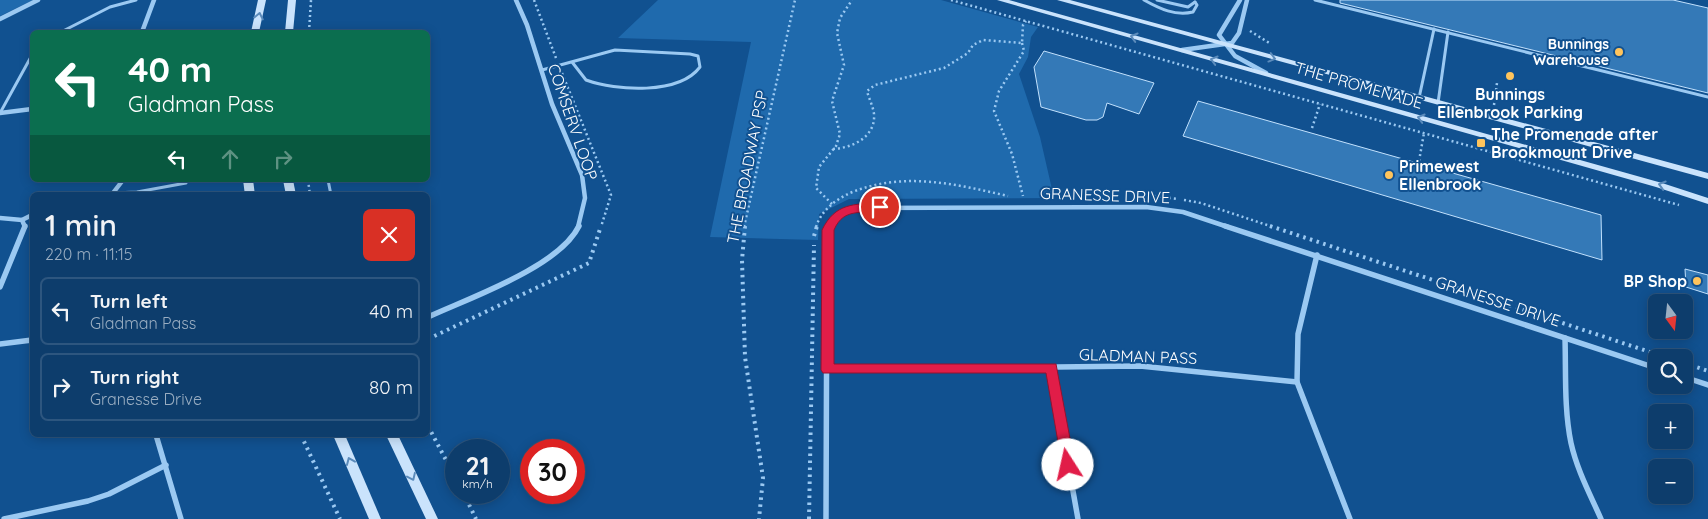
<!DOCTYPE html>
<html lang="en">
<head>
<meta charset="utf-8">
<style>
  :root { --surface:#0d3d6c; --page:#164472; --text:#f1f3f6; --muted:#9aaec2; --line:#2d567f }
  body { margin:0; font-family:Quicksand,sans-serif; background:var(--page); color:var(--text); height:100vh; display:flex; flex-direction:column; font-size:19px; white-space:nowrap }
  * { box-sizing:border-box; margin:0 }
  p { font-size:16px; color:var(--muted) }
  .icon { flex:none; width:28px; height:28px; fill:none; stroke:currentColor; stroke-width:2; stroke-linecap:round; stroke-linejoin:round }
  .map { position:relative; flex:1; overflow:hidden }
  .details { position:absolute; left:30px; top:192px; width:400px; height:245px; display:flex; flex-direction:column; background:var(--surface); border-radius:8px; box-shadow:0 2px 12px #0003,0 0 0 1px var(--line) }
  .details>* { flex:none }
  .banner { position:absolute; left:30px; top:30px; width:400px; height:152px; border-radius:8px; box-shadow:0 2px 12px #0003,0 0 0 1px var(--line); background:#0b6e4f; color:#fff; overflow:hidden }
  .needle { width:32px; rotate:165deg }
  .controls { position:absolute; left:1648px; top:294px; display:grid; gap:10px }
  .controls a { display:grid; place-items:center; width:45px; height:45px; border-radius:8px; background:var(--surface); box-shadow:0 2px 12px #0003,0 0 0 1px var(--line); font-size:25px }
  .speed { position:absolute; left:445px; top:439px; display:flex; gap:10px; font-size:25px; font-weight:700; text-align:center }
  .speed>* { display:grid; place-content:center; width:65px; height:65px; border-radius:50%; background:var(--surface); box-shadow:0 2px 12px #0003,0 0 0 1px var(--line); line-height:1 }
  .speed small { font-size:12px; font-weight:400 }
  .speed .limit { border:8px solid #d22; background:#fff; color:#111 }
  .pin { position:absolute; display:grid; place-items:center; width:42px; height:42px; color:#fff; margin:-21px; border:2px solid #fff; border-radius:50%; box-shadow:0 1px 5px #0007 }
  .me { position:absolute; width:55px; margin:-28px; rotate:350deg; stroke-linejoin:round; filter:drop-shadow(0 0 4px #0008) }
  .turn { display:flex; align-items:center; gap:18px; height:105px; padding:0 15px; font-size:22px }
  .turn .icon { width:65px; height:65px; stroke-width:2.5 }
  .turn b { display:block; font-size:35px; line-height:42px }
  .lanes { display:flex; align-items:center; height:48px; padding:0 15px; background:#0003; justify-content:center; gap:25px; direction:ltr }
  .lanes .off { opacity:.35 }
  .round { display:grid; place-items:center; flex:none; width:52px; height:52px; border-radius:8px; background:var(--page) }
  .summary { display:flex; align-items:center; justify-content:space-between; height:85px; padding:0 15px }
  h1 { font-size:30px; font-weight:600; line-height:38px }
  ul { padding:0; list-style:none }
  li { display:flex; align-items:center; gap:15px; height:68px; margin:0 10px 8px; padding:0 5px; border:2px solid var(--line); border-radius:8px }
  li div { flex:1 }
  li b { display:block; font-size:19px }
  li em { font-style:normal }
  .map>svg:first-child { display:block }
</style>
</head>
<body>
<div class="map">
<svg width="1708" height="519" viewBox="0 0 1708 519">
  <rect width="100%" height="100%" fill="#115190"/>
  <!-- green -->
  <g fill="#1f6aad">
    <path d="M0,0H33L0,16Z"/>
    <path d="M658,0H941L1038,27L1031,37L1028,57L1019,74L1040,137L1054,198L849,199L819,214L818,240L710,237L751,42L618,38Z"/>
  </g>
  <!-- building -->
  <g fill="#3479b7" stroke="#c2e1fd">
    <path d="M1340,0H1673L1708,8V93L1340,3Z"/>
    <path d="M1044,51L1154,83L1139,114L1107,103L1103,117L1097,120H1086L1041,107L1034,67Z"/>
    <path d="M1198,101L1601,215L1602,260L1183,136Z"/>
    <path d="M1685,269L1708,275V294L1686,287Z"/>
  </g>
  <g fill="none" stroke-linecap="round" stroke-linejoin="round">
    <!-- path-far1 -->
    <g stroke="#9bc9f2" stroke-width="2.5" stroke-dasharray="2 3" stroke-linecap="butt">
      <path d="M534,0L556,58"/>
      <path d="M951,0L1679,205"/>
      <path d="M1250,31L1271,44"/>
      <path d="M309,32L311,0"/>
      <path d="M1022,43L1024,51L999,91L994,111L1012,154L1023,196"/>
      <path d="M562,73L611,195L601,227"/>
      <path d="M1494,105L1497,83"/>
      <path d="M1312,128L1320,104"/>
      <path d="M833,149C852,148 876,137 874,114C873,106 869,99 867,91L875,85L944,68L968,53L973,45L983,40L1022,43L1023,25L1026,21"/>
      <path d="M1419,161L1424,133"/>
      <path d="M308,180L310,195"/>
      <path d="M1154,196L1178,199"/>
      <path d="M1184,200L1201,203L1273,227"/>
      <path d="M832,204L816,188L819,167L836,146L840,134L832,101L844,65L837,33L840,18L852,0"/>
      <path d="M744,227L795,0"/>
      <path d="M816,227C821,211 835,200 850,193C903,171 955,184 1008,196"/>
    </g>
    <!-- path -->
    <g stroke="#9bc9f2" stroke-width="4" stroke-dasharray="2.5 4.5" stroke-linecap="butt">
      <path d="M745,226L742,260L745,357L763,478L759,519"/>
      <path d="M1270,226L1668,358"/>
      <path d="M814,236L817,226"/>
      <path d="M428,339L589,263L601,226"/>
      <path d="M1684,363L1708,371"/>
      <path d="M428,426L456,479"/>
      <path d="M301,435L340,519"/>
      <path d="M463,492L476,519"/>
      <path d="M809,519L814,245"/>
    </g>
    <!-- lane -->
    <g stroke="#9bc9f2" stroke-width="3">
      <path d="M1144,0C1160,9 1175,16 1193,12L1197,5L1195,2"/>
      <path d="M1157,0L1188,7L1195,2"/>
      <path d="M1315,0L1708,97"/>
      <path d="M61,32L110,7L136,0"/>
      <path d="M542,70L615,50L690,54L698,56L700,67C679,95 616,91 586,80L572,62"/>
      <path d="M1419,98L1434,29"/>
      <path d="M1438,103L1448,32"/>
      <path d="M0,113L32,55"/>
      <path d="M328,180L331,195"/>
      <path d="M113,193L137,192L186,183"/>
    </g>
    <!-- street-far1 -->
    <g stroke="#9bc9f2" stroke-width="4.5">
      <path d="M516,0L527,25L552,104L582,175L585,198L578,227"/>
      <path d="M1240,0L1219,35L1235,56L1266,73"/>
      <path d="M0,19L38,0"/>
      <path d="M142,32L154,0"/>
      <path d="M1182,50L1232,43L1239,33L1247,0"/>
      <path d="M0,113L32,109"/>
      <path d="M106,195L113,193L123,180"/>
      <path d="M0,218L22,220L25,227"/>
      <path d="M22,220L32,215"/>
      <path d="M830,227L833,219L853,208L1146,207L1183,212L1228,227"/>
    </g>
    <!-- street -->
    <g stroke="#9bc9f2" stroke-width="5.5">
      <path d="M1225,226L1656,368"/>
      <path d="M1317,255L1298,334L1297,382L1350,519"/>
      <path d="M0,287L25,226"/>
      <path d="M428,317C469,298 559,267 579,226"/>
      <path d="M1565,338C1566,373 1564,409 1571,443C1577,470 1590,494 1601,519"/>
      <path d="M0,344L32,340"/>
      <path d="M1051,368L1078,519"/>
      <path d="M827,370L1140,366L1297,382"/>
      <path d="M1684,377L1708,385"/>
      <path d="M156,435L181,519"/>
      <path d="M4,519L88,501L109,494L166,465"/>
      <path d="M826,519L827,236L831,226"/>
    </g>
    <!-- secondary -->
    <g fill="#cae3fc" fill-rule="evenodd">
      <path d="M258,0H266L259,32H251Z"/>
      <path d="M288,0H296L293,32H285Z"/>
      <path d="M997,0H1009L1662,183L1708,198V204L1656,187Z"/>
      <path d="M1057,0H1070L1708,173V179Z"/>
      <path d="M243,180H253L255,195H245Z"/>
      <path d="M283,180H293L296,195H286Z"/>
      <path d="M333,435H345L381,519H369Z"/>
      <path d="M386,435H398L438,519H426Z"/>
    </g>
  </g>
  <!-- one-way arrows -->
  <defs><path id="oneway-chevron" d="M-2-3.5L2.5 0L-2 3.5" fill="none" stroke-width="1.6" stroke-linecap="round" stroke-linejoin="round" transform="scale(1.25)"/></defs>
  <g stroke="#5b8bbb">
    <use href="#oneway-chevron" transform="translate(259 16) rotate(-78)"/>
    <use href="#oneway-chevron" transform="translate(1134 37) rotate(-164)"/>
    <use href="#oneway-chevron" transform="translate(1272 58) rotate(15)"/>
    <use href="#oneway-chevron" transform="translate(1214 60) rotate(-164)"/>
    <use href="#oneway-chevron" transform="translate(1421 118) rotate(-164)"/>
    <use href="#oneway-chevron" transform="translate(1662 185) rotate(-163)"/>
    <use href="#oneway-chevron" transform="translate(350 461) rotate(-113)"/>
    <use href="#oneway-chevron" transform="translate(412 477) rotate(65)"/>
  </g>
  <!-- route -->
  <path fill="#e11d48" stroke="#92132f" d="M880,203L884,205V210C864,215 844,206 834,230V364H1056L1075,465L1073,469L1068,471L1064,469L1062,465L1046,373H823L821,370L822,230C835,203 854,204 880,203Z"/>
  <!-- markers -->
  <g fill="#ffc45c" stroke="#115190" stroke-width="2">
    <circle cx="1619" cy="52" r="5"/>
    <circle cx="1510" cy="76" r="5"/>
    <rect x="1476" y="138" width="10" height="10" rx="2.5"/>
    <circle cx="1389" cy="175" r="5"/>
    <circle cx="1697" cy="281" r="5"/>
  </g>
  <g text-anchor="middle" stroke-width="4" stroke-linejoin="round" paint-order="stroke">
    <!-- far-poi labels -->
    <g font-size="14" font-weight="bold" fill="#fff" stroke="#115190" text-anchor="end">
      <text x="1609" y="49">Bunnings<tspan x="1609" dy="16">Warehouse</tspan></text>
    </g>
    <!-- street labels -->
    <g font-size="16" fill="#fff" stroke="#115190">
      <text transform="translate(1359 85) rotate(16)" y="6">THE PROMENADE</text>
      <text transform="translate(573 122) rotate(71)" y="6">COMSERV LOOP</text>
      <text transform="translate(747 167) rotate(-79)" y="6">THE BROADWAY PSP</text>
      <text transform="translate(1105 195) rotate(2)" y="6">GRANESSE DRIVE</text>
      <text transform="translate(1498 301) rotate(18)" y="6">GRANESSE DRIVE</text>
      <text transform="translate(1138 356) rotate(2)" y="6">GLADMAN PASS</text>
    </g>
    <!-- poi labels -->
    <g font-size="16" font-weight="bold" fill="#fff" stroke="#115190" text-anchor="start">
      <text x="1510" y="100" text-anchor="middle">Bunnings<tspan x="1510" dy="18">Ellenbrook Parking</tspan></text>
      <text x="1491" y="140">The Promenade after<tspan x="1491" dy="18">Brookmount Drive</tspan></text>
      <text x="1399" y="172">Primewest<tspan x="1399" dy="18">Ellenbrook</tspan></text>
      <text x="1687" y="287" text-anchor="end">BP Shop</text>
    </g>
  </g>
</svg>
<div class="controls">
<a><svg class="needle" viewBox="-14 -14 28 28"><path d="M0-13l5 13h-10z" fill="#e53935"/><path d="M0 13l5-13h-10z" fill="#9aaec2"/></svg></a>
<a><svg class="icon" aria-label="search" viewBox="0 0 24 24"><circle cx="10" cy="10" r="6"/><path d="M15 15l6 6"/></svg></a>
<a>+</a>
<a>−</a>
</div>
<div class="speed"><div>21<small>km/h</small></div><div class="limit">30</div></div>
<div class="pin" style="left:880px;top:207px;background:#d93025"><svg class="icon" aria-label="arrive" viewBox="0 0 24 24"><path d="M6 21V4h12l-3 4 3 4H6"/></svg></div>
<svg class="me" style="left:1068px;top:465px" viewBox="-20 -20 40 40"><circle r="19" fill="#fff"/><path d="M0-13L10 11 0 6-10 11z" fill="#e11d48"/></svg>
<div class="banner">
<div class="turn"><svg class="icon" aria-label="left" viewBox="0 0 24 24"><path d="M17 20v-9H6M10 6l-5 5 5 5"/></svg><div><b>40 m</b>Gladman Pass</div></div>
<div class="lanes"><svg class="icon" aria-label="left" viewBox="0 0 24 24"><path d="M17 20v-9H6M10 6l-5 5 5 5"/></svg><svg class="icon off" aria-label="ahead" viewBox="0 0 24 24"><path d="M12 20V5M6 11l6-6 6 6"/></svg><svg class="icon off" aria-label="right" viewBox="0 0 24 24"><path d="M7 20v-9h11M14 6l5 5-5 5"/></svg></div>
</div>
<section class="details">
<div class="summary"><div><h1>1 min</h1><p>220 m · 11:15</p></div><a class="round" style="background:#d93025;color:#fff"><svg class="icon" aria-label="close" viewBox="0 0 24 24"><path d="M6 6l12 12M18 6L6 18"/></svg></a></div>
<ul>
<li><svg class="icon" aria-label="left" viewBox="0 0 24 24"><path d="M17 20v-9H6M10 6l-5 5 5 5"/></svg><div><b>Turn left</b><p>Gladman Pass</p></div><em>40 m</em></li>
<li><svg class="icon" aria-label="right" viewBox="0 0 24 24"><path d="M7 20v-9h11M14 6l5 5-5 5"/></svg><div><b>Turn right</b><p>Granesse Drive</p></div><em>80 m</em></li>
</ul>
</section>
</div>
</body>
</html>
